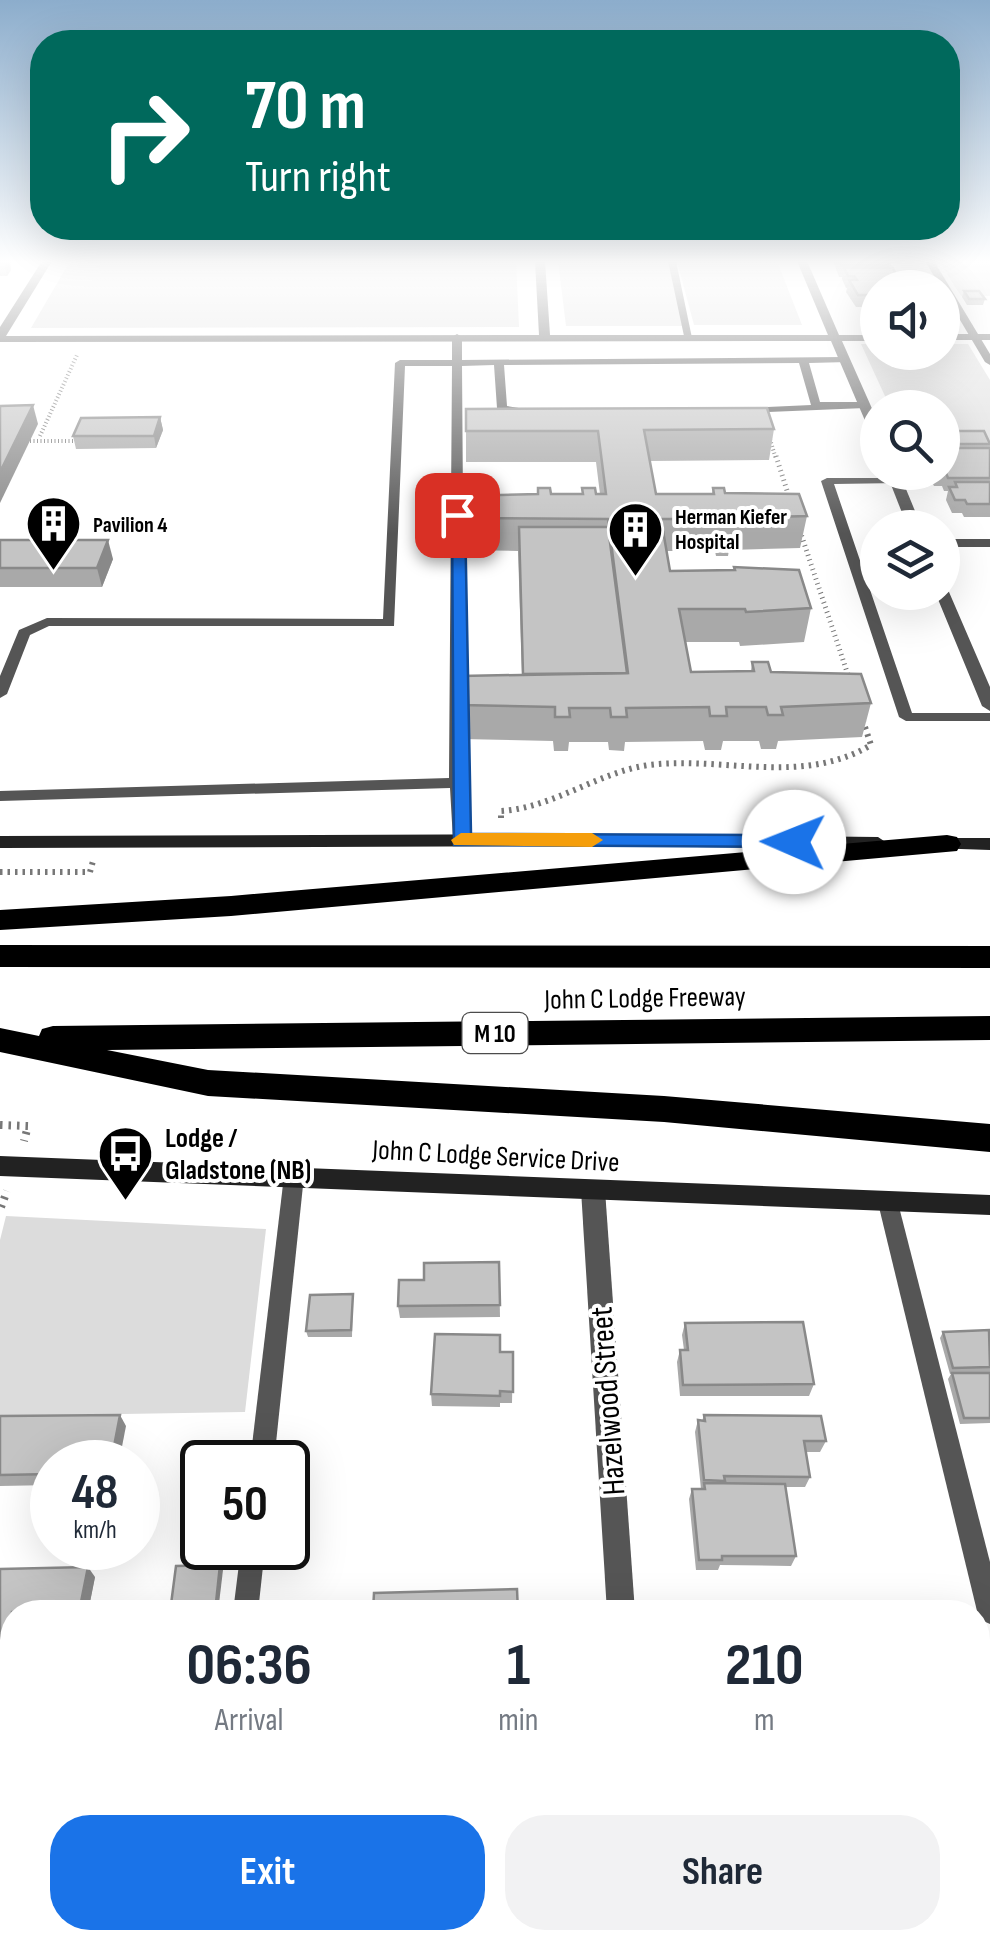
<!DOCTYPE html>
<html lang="en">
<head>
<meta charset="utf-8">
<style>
  :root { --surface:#fff; --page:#f2f2f3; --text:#1f2937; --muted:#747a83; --accent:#1a73e8 }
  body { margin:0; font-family:"Sofia Sans Condensed",sans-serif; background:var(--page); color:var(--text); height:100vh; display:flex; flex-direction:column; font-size:38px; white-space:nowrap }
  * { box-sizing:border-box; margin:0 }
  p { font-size:32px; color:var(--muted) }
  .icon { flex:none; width:55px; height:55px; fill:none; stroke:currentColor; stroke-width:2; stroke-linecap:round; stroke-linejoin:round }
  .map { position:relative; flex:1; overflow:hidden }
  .drawer { position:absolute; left:0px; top:1600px; width:990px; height:350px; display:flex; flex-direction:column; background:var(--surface); border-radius:40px 40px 0 0; box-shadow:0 10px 40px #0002 }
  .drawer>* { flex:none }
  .top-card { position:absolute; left:30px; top:30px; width:930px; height:210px; border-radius:40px; box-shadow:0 10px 40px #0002; background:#00695c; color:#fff; overflow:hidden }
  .controls { position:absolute; left:860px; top:270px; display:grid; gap:20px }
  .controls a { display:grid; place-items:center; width:100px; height:100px; border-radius:50%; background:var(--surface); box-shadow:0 10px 40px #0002; font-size:50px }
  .speed { position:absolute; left:30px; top:1440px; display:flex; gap:20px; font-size:50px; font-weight:700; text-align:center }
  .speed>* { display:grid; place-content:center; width:130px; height:130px; border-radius:50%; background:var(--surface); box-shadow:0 10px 40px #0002; line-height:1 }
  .speed small { font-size:25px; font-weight:400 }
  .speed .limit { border:5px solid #111; border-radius:15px; background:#fff; color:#111 }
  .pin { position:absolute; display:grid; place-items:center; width:85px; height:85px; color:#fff; margin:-42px; border-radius:20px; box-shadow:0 5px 15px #0006 }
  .me { position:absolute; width:110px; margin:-55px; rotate:271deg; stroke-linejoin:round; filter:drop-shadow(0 0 8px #0008) }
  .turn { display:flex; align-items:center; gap:35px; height:210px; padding:0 50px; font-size:45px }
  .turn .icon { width:130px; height:130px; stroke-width:2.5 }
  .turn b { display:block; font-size:70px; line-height:85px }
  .eta { display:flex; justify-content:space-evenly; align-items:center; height:170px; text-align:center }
  .eta b { font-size:60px; font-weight:700; line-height:70px }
  .cta { display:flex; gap:20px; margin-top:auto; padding:20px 50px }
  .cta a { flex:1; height:115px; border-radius:40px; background:var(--accent); color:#fff; font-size:40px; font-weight:700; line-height:115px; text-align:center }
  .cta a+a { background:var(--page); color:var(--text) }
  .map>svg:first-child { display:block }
</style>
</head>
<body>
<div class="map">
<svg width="990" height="1950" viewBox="0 0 990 1950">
  <rect width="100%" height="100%" fill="#fff"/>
  <!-- green -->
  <g fill="#dcdcdc">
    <path d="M70,261H516L519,327L31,328Z"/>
    <path d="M558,261H668L684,326H566Z"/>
    <path d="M677,261H777L802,325H694Z"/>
    <path d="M939,261H990V296H961Z"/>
    <path d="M861,344H877L878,352H942L943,344H968L990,380V441H943L942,408L890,407Z"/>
    <path d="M6,1216L266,1229L245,1412L0,1416V1240Z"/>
  </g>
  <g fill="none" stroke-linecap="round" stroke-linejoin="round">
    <!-- path-far3 -->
    <g stroke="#777" stroke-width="4" stroke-dasharray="1 2.5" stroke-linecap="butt">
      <path d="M40,436L77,355"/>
      <path d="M769,436L776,459"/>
      <path d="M30,441H79"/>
    </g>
    <!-- path-far2 -->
    <g stroke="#777" stroke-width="5" stroke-dasharray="1 4" stroke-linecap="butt">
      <path d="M776,456L790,500"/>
      <path d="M800,531L850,681"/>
    </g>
    <!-- path-far1 -->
    <g stroke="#777" stroke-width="6" stroke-dasharray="2.5 5" stroke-linecap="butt">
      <path d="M501,818V811C553,808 598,772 649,765C725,756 802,786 871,745L863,721"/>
      <path d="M0,872H90L93,861"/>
    </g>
    <!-- path -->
    <g stroke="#777" stroke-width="8" stroke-dasharray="2.5 6" stroke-linecap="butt">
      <path d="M0,1125L28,1126L24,1141"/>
      <path d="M1,1207L7,1191"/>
    </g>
    <!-- service -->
    <g fill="#555" fill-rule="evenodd">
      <path d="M668,261H676L692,338L684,336Z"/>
      <path d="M925,261H934L990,354V365L985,362Z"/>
      <path d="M457,334L462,337V360L844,357L849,360L848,362L809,363L820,402H865L870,405L865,408L744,413L743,411L748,408L811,405L799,363L504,365L507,406L531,410V414L527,415L497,408L494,365L462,366L465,783L469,840L467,844H455L453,840L450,788L0,801V791L449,778L452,366H405L394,626H49L30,635L7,694L0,698V676L19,630L47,618L383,619L395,363L400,360H452V337Z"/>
      <path d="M895,478L899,479V483L834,484L912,713H990V721H906L899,717L821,481L827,478Z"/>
      <rect x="942" y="539" width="48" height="8"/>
      <path d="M294,1168L301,1170L304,1176L274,1462H250L284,1176L287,1170Z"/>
      <path d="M888,1194L895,1197L898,1203L990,1562V1624L981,1620L977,1611L878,1203L881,1197Z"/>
      <path d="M241,1548H265L258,1612H233Z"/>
      <path d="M195,1938H224V1950H194Z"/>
    </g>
    <!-- minor -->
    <g fill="#555" fill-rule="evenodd">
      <path d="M42,261H52L6,336L539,335L535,261H545L550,335H828L797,261H807L839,335H878V341H842L878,422V441L872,437L831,341L0,342V327Z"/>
      <rect x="942" y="334" width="48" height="6"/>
      <path d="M886,472H899L922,528H908Z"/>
      <path d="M942,588L949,592L990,687V711L982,706L935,592H942Z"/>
      <path d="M593,1180L601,1183L605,1190L635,1612H607L581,1190L585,1183Z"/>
      <rect x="626" y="1938" width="34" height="12"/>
    </g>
    <!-- secondary -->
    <g fill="#222" fill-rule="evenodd">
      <path d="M603,834L878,837L887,843L878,849L603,846L0,848V836Z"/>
      <path d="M937,838H990V850L931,848L928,844Z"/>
      <path d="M0,1156L990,1195V1215L0,1176Z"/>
    </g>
    <!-- motorway -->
    <g fill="#000" fill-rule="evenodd">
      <path d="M947,835L957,837L961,844L957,851L231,916L0,930V910L231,896Z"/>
      <path d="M0,945L990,946V968L0,967Z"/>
      <path d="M990,1016V1040L107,1050L208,1070L664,1096L990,1124V1152L664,1122L208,1096L0,1052V1028L39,1036L42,1029L53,1026Z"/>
    </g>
  </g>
  <!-- wall -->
  <g fill="#a9a9a9">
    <path d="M0,261L10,264L11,270L7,276H0Z"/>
    <path d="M833,261L890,265L878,288V307H856L846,292L847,288H846L842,279V277H839Z"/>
    <path d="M964,291L985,299L983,305H967L962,297Z"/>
    <path d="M466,409L774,429L769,460L650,461L656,494H712L713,488L725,493L807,516L800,548L729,550L728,556H716L715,551H667L670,571L733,570L734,567L811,608L804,642L740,646L739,642H686L691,672L751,671L752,662L771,672L871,703L862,737L778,741L776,749H761L759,741H723L721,750H705L703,741L625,742L624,751L609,750L608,742H569L568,751H554L553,741L461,739V705L522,674L518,551L462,550V518L537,494H582V488L596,494H600L596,462H466Z"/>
    <path d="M160,417L163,430L156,448L76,449L73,436Z"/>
    <path d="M942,431L990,443V517H964L962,513H952L946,500L948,491H944L942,486H934L927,472H942Z"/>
    <path d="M0,540L113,559L102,587H0Z"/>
    <path d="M499,1262L500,1317L400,1318L398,1306L424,1280Z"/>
    <path d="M353,1294L352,1337H308L306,1331Z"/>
    <path d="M685,1323L814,1384L809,1396H680L677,1362L680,1350H684L682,1335Z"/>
    <path d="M943,1332L990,1334V1423L960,1424L948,1379L951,1374H950L940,1338Z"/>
    <path d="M500,1352H513L512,1403H500V1407L432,1406L431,1394Z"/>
    <path d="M704,1415L826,1441L820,1452H806L810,1477L805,1487H786L796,1556L791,1566L720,1565L718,1570H696L689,1499L692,1489H701L695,1432L698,1420L702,1421Z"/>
    <path d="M0,1416L126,1426L52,1462V1485L0,1486Z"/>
    <path d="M0,1569L95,1577L88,1612H12V1652H0Z"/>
    <rect x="0" y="1658" width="12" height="82"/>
  </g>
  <!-- shaded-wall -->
  <g fill="#898989">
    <path d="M4,261H12L10,264L11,270L7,276Z"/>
    <path d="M33,405L38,424L0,503V472Z"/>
    <path d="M160,417L163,430L156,448L154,436Z"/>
    <path d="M108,540L113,559L102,587L97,568Z"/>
    <path d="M120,1415L126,1426L119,1462H111Z"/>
    <path d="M220,1565L223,1570L218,1612H215Z"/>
    <path d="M88,1567L95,1577L88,1612H79Z"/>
    <path d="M9,1703L12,1705V1740L3,1732Z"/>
    <path d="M0,1752L6,1757L0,1787Z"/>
    <path d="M21,1938H31L29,1950H18Z"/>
  </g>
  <!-- building -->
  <g fill="#c4c4c4" stroke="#898989" stroke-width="2.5">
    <path d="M839,261H888L890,265H841Z"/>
    <path d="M844,268H893L902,288H878V295H858L849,280H857L854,276H848Z"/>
    <path d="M920,282H937L941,288H923Z"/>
    <path d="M964,291H979L985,299H969Z"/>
    <path d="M33,405L0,472V406Z"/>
    <path d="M767,408L774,429L644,430L656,494H714L713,488H724L725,493L799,494L807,516L731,518L733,524H721L720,519H661L670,571L735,570L734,567L799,570L811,608L746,612L745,609H679L691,672L754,671L752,662H768L771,672L861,674L871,703L781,707L783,715H768L766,707H726L727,716H710L709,707L626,708L627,717H611L610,708H569L570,717H555V707L461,705V676L628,673L608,519L462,518V496L538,494V488H550L551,494H583L582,488H595L596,494H606L598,431H466V409Z"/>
    <path d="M160,417L154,436H73L81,418Z"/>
    <path d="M942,431H984L990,444H942Z"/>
    <path d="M942,448H990V478H948L946,473H937L942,472Z"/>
    <path d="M955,482H990V504H967L965,500H955L949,487H957Z"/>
    <path d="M519,527H608L627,673L523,674Z"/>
    <path d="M0,540H108L97,568H0Z"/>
    <path d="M499,1262L500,1305L398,1306L399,1280H424V1263Z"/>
    <path d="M353,1294L351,1330L306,1331L310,1295Z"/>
    <path d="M803,1322L814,1384L683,1385L680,1350H688L685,1323Z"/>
    <path d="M989,1330L990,1367L953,1368L943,1332Z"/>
    <path d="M435,1334L500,1335V1352H513V1392L500,1391V1396L431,1394Z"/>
    <path d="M952,1373H990V1418H964Z"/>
    <path d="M120,1415L111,1462H52V1474L0,1475V1416Z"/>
    <path d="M704,1415L821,1416L826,1441H804L810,1477L724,1476L725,1481L704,1480L698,1420L705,1421Z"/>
    <path d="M704,1483L785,1484L796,1556H722V1560H699L692,1489H705Z"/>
    <path d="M220,1565L215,1612H170L176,1566Z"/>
    <path d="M88,1567L79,1612H12V1643H0V1569Z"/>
    <path d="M517,1589L518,1612H373L374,1593Z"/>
    <path d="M0,1658H12V1703H9L3,1732H0Z"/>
    <path d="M0,1874H12V1938H21L18,1950H0Z"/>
    <rect x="395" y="1938" width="93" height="12"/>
  </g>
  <!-- sky -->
  <linearGradient id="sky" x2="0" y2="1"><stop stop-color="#8cadcc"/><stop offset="0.49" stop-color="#fff"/><stop offset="1" stop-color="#fff" stop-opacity="0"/></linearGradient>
  <rect width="990" height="534" fill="url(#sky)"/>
  <!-- route -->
  <path fill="#1a73e8" stroke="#114b97" stroke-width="2.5" d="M452,512L465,515L471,834L794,835L801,837L804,842L801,847L454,845Z"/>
  <!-- slow -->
  <path fill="#f59e0b" d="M461,833H592L603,840L592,847L454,845L451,840Z"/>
  <!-- icons -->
  <defs>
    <symbol id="building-pin" viewBox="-11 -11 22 30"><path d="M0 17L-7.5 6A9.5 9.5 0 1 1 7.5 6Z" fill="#000" stroke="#fff"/><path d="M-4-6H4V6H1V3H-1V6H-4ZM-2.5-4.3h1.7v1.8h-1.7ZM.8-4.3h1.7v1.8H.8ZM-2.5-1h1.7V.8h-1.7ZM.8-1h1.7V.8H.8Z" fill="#fff"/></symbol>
    <symbol id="bus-pin" viewBox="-11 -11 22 30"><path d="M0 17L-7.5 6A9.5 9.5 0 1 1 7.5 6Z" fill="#000" stroke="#fff"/><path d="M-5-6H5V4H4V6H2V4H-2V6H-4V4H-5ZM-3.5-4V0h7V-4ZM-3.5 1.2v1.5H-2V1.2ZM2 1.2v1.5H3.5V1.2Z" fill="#fff"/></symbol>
  </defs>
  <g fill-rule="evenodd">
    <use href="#building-pin" x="22" y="492" width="63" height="86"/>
    <use href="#building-pin" x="604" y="498" width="63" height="86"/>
    <use href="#bus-pin" x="94" y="1122" width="63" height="86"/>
  </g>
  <g text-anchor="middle" stroke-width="8" stroke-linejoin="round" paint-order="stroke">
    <!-- far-poi labels -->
    <g font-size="22" font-weight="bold" fill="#000" stroke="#fff" text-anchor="start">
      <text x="675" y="524">Herman Kiefer<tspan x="675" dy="25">Hospital</tspan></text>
      <text x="93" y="532">Pavilion 4</text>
    </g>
    <!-- shield labels -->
    <rect fill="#fff" stroke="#4c4c4c" stroke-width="2.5" x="462.5" y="1013" width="65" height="40" rx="8"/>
    <g font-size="25" font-weight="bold" fill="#000">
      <text x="495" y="1042">M 10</text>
    </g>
    <!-- street labels -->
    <g font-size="28" fill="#000" stroke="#fff">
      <text transform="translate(645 997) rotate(-1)" y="10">John C Lodge Freeway</text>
      <text transform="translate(496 1155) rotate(3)" y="10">John C Lodge Service Drive</text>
    </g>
    <!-- poi labels -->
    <g font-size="28" font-weight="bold" fill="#000" stroke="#fff" text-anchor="start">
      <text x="165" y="1147">Lodge /<tspan x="165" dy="32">Gladstone (NB)</tspan></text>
    </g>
    <!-- near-street labels -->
    <g font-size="32" fill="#000" stroke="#fff">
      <text transform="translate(607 1401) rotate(-94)" y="11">Hazelwood Street</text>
    </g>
  </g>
</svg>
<div class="controls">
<a><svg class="icon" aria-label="sound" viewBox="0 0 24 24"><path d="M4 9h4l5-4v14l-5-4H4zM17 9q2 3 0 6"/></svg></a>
<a><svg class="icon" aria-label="search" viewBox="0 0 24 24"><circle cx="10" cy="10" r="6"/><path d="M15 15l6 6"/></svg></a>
<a><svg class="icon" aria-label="layers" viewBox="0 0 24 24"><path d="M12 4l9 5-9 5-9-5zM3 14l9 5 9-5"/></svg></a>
</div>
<div class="speed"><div>48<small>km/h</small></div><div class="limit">50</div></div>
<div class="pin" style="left:457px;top:515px;background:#d93025"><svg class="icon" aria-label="arrive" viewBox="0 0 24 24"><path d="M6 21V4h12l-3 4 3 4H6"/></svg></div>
<svg class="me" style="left:794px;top:842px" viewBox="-20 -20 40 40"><circle r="19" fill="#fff"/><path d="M0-13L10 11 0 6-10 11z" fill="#1a73e8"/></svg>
<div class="top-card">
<div class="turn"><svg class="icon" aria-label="right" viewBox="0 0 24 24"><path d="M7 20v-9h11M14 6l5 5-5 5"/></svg><div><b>70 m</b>Turn right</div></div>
</div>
<section class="drawer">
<div class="eta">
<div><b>06:36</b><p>Arrival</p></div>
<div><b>1</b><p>min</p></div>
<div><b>210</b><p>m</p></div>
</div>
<div class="cta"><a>Exit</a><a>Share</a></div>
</section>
</div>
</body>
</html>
